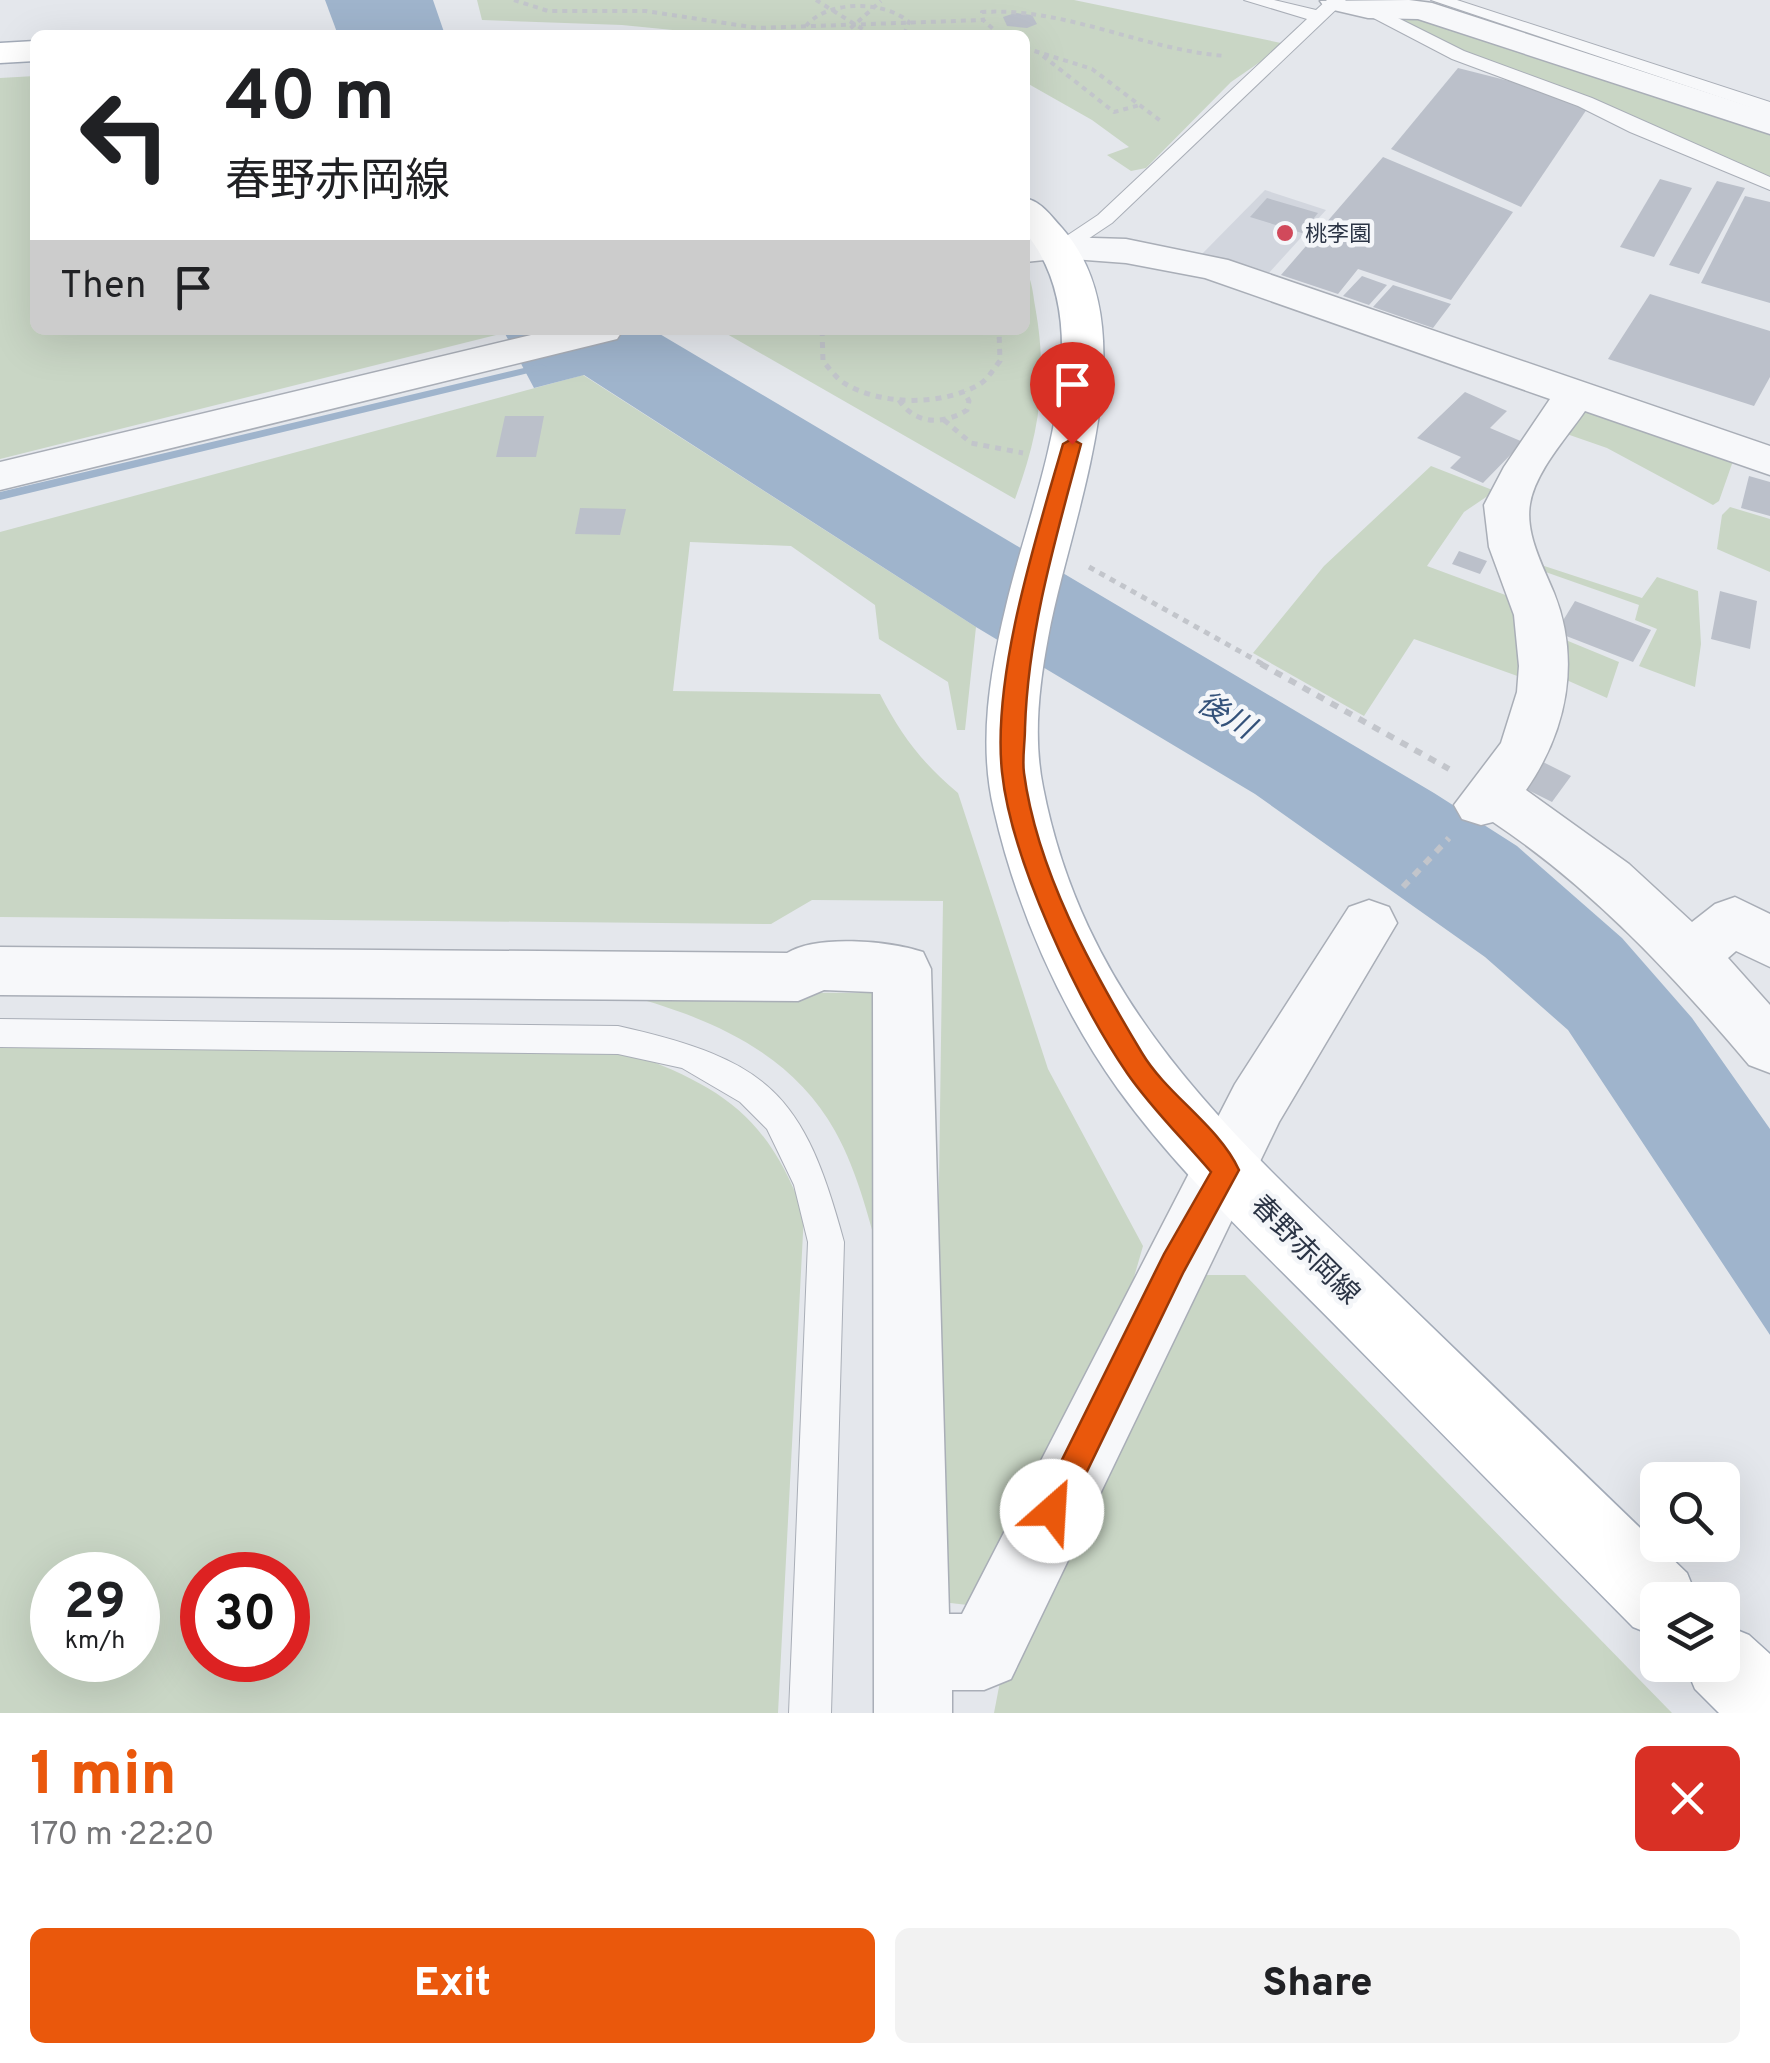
<!DOCTYPE html>
<html lang="en">
<head>
<meta charset="utf-8">
<style>
  :root { --surface:#fff; --page:#f2f2f2; --text:#202124; --muted:#757577; --accent:#ea580c }
  body { margin:0; font-family:Overpass,"Noto Sans JP",sans-serif; background:var(--page); color:var(--text); height:100vh; display:flex; flex-direction:column; font-size:38px; white-space:nowrap }
  * { box-sizing:border-box; margin:0 }
  p { font-size:32px; color:var(--muted) }
  .icon { flex:none; width:55px; height:55px; fill:none; stroke:currentColor; stroke-width:2; stroke-linecap:round; stroke-linejoin:round }
  .map { position:relative; height:1713px; overflow:hidden }
  .details { display:flex; flex-direction:column; background:var(--surface); flex:1 }
  .details>* { flex:none }
  .guide { position:absolute; left:30px; top:30px; width:1000px; height:305px; border-radius:15px; box-shadow:0 10px 40px #0002; background:#fff; color:var(--text); overflow:hidden }
  .buttons { position:absolute; left:1640px; top:1462px; display:grid; gap:20px }
  .buttons a { display:grid; place-items:center; width:100px; height:100px; border-radius:15px; background:var(--surface); box-shadow:0 10px 40px #0002; font-size:50px }
  .speed { position:absolute; left:30px; top:1552px; display:flex; gap:20px; font-size:50px; font-weight:700; text-align:center }
  .speed>* { display:grid; place-content:center; width:130px; height:130px; border-radius:50%; background:var(--surface); box-shadow:0 10px 40px #0002; line-height:1 }
  .speed small { font-size:25px; font-weight:400 }
  .speed .limit { border:15px solid #d22; background:#fff; color:#111 }
  .pin { position:absolute; display:grid; place-items:center; width:85px; height:85px; color:#fff; margin:-102px -42px; border-radius:50% 50% 50% 0; rotate:-45deg; box-shadow:0 0 10px #0007 }
  .pin .icon { rotate:45deg }
  .me { position:absolute; width:110px; margin:-55px; rotate:26deg; stroke-linejoin:round; filter:drop-shadow(0 0 8px #0008) }
  .turn { display:flex; align-items:center; gap:35px; height:210px; padding:0 30px; font-size:45px }
  .turn .icon { width:130px; height:130px; stroke-width:2.5 }
  .turn b { display:block; font-size:70px; line-height:85px }
  .then { display:flex; align-items:center; height:95px; padding:0 30px; background:#0003; gap:20px; font-size:38px }
  .round { display:grid; place-items:center; flex:none; width:105px; height:105px; border-radius:15px; background:var(--page) }
  .overview { display:flex; align-items:center; justify-content:space-between; height:170px; padding:0 30px }
  h1 { font-size:60px; font-weight:800; line-height:75px; color:var(--accent) }
  .cta { display:flex; gap:20px; margin-top:auto; padding:20px 30px }
  .cta a { flex:1; height:115px; border-radius:15px; background:var(--accent); color:#fff; font-size:40px; font-weight:800; line-height:115px; text-align:center }
  .cta a+a { background:var(--page); color:var(--text) }
  .map>svg:first-child { display:block }
</style>
</head>
<body>
<div class="map">
<svg width="1770" height="1713" viewBox="0 0 1770 1713">
  <rect width="100%" height="100%" fill="#e4e7ec"/>
  <!-- built -->
  <path fill="#d2d6de" d="M1265,190L1326,210L1268,274L1201,255Z"/>
  <!-- green -->
  <g fill="#c9d6c5" fill-rule="evenodd">
    <path d="M477,0H1074L1286,44L1231,82L1146,168L1131,171L1107,155L1129,147L1092,120L1025,82V35H723L622,25L482,20Z"/>
    <path d="M1408,12L1770,130V180L1462,53L1379,13Z"/>
    <path d="M35,76V330L504,333L0,459V78Z"/>
    <path d="M1025,269C1032,279 1033,294 1035,306C1048,377 1040,432 1015,499L720,330H1025Z"/>
    <path d="M583,375L976,627L965,730H957L948,682L879,639L875,605L791,546L690,542L673,691L880,694C901,735 922,763 958,793L1048,1069L1143,1246L1118,1333L985,1607L933,1601L943,901L812,900L771,924L0,917V532Z"/>
    <path d="M1589,410L1733,461L1719,501L1713,505L1607,448L1561,432L1573,412Z"/>
    <path d="M1431,466L1495,491L1464,512L1427,566L1519,600L1523,678L1414,639L1364,716L1253,653L1324,566Z"/>
    <path d="M1730,507L1770,519V572L1717,549L1722,515Z"/>
    <path d="M1532,562L1642,598L1657,577L1698,591L1701,644L1695,687L1639,666L1657,629L1635,620L1639,605L1537,569Z"/>
    <path d="M1556,636L1619,662L1607,698L1553,674Z"/>
    <path d="M614,992L887,993L885,1277C871,1228 860,1176 835,1131C790,1049 701,1014 614,992Z"/>
    <path d="M0,1044L628,1052C724,1088 767,1116 804,1214L778,1713H0ZM52,1575H138V1660H52ZM202,1575H288V1660H202Z"/>
    <path d="M1206,1275H1245L1672,1713H994L1003,1666Z"/>
  </g>
  <!-- water -->
  <g fill="#9fb4cc">
    <path d="M325,0H433L445,35H338Z"/>
    <path d="M503,330H653L1434,793L1517,846L1622,938L1692,1018L1770,1129V1335L1568,1030L1485,957L1255,794L976,627L584,375L534,388Z"/>
  </g>
  <g fill="none" stroke-linecap="round" stroke-linejoin="round">
    <!-- stream -->
    <path fill="#9fb4cc" fill-rule="evenodd" d="M541,364L547,367L545,369L0,500V492Z"/>
  </g>
  <!-- building -->
  <g fill="#bbc0ca">
    <path d="M1015,13L1032,15L1037,24L1027,28L1007,26L1003,17Z"/>
    <path d="M1458,68L1529,86L1587,109L1521,207L1391,149Z"/>
    <path d="M1383,157L1513,212L1451,300L1358,269L1338,294L1281,275Z"/>
    <path d="M1660,179L1692,188L1654,257L1620,247Z"/>
    <path d="M1717,181L1745,188L1699,274L1669,265Z"/>
    <path d="M1745,196L1770,202V303L1701,283Z"/>
    <path d="M1267,198L1318,213L1302,233L1250,217Z"/>
    <path d="M1362,276L1387,285L1369,305L1343,296Z"/>
    <path d="M1393,285L1451,304L1433,328L1373,307Z"/>
    <path d="M1650,294L1770,331V377L1754,406L1608,359Z"/>
    <path d="M1465,392L1507,411L1490,428L1523,442L1483,483L1450,468L1461,457L1417,438Z"/>
    <path d="M505,416H544L536,457H496Z"/>
    <path d="M1749,476L1770,482V516L1741,508Z"/>
    <path d="M580,508L626,509L620,535L575,534Z"/>
    <path d="M1459,551L1487,561L1480,574L1452,564Z"/>
    <path d="M1720,591L1757,601L1750,649L1711,639Z"/>
    <path d="M1575,601L1651,630L1633,662L1556,632Z"/>
    <path d="M1539,760L1571,776L1552,802L1520,786Z"/>
  </g>
  <g fill="none" stroke-linecap="round" stroke-linejoin="round">
    <defs>
      <g id="service">
        <path d="M1244,0H1274L1316,10L1327,0H1346L1112,223L1067,253H1053L1050,249L1053,245L1098,215L1307,19Z"/>
        <path d="M1431,0H1457L1770,102V114Z"/>
        <path d="M1368,3L1464,51L1592,98L1770,177V190L1630,132L1578,106L1452,59L1362,12L1359,8Z"/>
        <path d="M0,1019L618,1026C769,1060 804,1093 844,1242L831,1713H789L808,1242L794,1185L767,1129L740,1102L682,1068L618,1054L0,1047Z"/>
      </g>
      <g id="minor">
        <path d="M1409,0L1432,3L1770,113V134L1418,19L1368,18L1325,8L1320,1Z"/>
        <path d="M1060,237L1126,239L1228,260L1770,446V475L1585,411C1567,437 1535,472 1530,504C1525,534 1543,566 1554,593C1581,660 1567,731 1526,790L1629,864L1692,922L1715,904L1735,897L1770,914V967L1736,951L1728,958L1770,1005V1073L1749,1065C1672,974 1592,888 1493,822L1481,825L1462,819L1454,805L1501,743L1517,692L1519,666L1514,615L1489,547L1484,505L1504,467L1550,399L1205,278L1126,263L1046,257L1041,249L1046,241Z"/>
        <path d="M1369,900L1389,907L1397,923L1279,1122L1011,1679L984,1690H952V1713H874L873,992L824,990L798,1001L0,995V947L787,953C817,934 890,941 923,952L931,969L949,1614H962L1235,1084L1349,907Z"/>
      </g>
      <g id="tertiary">
        <path d="M1060,237L1074,241L1079,249L1074,257L1025,262V238Z"/>
        <path d="M552,330H623L617,339L0,490V462Z"/>
      </g>
      <g id="primary">
        <path d="M35,41V61L0,63V43Z"/>
        <path d="M1025,198C1042,202 1050,215 1062,228C1153,331 1069,520 1048,638C1039,686 1033,738 1043,787C1087,1014 1242,1143 1399,1295C1495,1388 1591,1481 1687,1573L1698,1600H1658V1637L1633,1627C1538,1531 1443,1435 1348,1338C1270,1258 1184,1180 1118,1089C1060,1008 1016,907 994,810C978,743 990,672 1006,606C1031,497 1107,330 1025,232Z"/>
        <path d="M1722,1624L1749,1635L1770,1654V1713H1719L1695,1689L1685,1665H1722Z"/>
      </g>
    </defs>
    <!-- service casing -->
    <use href="#service" stroke="#a9aeb7" stroke-width="2"/>
    <!-- minor casing -->
    <use href="#minor" stroke="#a9aeb7" stroke-width="3"/>
    <!-- tertiary casing -->
    <use href="#tertiary" stroke="#a9aeb7" stroke-width="3"/>
    <!-- primary casing -->
    <use href="#primary" stroke="#a3abb8" stroke-width="3"/>
    <!-- path-far2 -->
    <g stroke="#c2c5cb" stroke-width="4" stroke-dasharray="5 5" stroke-linecap="butt">
      <path d="M514,0L548,11H646L757,28L983,20"/>
      <path d="M816,0L872,35"/>
      <path d="M811,35L806,26C827,0 884,0 909,22L904,35"/>
      <path d="M843,35L881,1"/>
      <path d="M1000,35L983,20L982,12C1065,7 1144,50 1226,56"/>
      <path d="M1025,48L1092,69L1162,122"/>
      <path d="M1043,56L1114,112L1140,105"/>
    </g>
    <!-- path-far1 -->
    <g stroke="#c2c5cb" stroke-width="5" stroke-dasharray="6 6" stroke-linecap="butt">
      <path d="M822,330L823,361C829,368 836,378 844,383C881,406 943,406 980,384C988,379 994,368 1000,361L999,330"/>
      <path d="M899,400C915,425 944,425 967,410L969,401L964,392"/>
      <path d="M944,420L971,443L1023,453"/>
      <path d="M1089,567L1266,666"/>
    </g>
    <!-- path -->
    <g stroke="#c2c5cb" stroke-width="6" stroke-dasharray="8 8" stroke-linecap="butt">
      <path d="M1261,664L1449,769"/>
      <path d="M1403,887L1449,838"/>
    </g>
    <!-- service -->
    <use href="#service" fill="#f7f8fa" fill-rule="evenodd"/>
    <!-- minor -->
    <use href="#minor" fill="#f7f8fa" fill-rule="evenodd"/>
    <!-- tertiary -->
    <use href="#tertiary" fill="#f7f8fa" fill-rule="evenodd"/>
    <!-- primary -->
    <use href="#primary" fill="#fff" fill-rule="evenodd"/>
  </g>
  <!-- route -->
  <path fill="#ea580c" stroke="#983908" stroke-width="2.5" d="M1072,439L1081,444C1056,537 1028,631 1025,728C1025,743 1022,759 1024,773C1037,871 1092,970 1142,1053C1167,1095 1218,1125 1239,1170L1183,1273L1063,1521L1052,1526L1042,1521L1037,1511L1042,1500L1164,1254L1211,1172C1183,1139 1151,1108 1127,1073C1077,1000 1011,859 1002,772C992,675 1036,538 1063,444Z"/>
  <!-- markers -->
  <circle fill="#d1495b" stroke="#f4f6f9" stroke-width="4" cx="1285" cy="233" r="10"/>
  <g text-anchor="middle" stroke-width="9" stroke-linejoin="round" paint-order="stroke">
    <!-- far-poi labels -->
    <g font-size="22" fill="#2b3445" stroke="#f4f6f9" text-anchor="start">
      <text x="1305" y="241">桃李園</text>
    </g>
    <!-- street labels -->
    <g font-size="28" fill="#2b3445" stroke="#f4f6f9">
      <text transform="translate(1306 1249) rotate(45)" y="10">春野赤岡線</text>
    </g>
    <!-- water labels -->
    <g font-size="30" font-style="italic" fill="#34527a" stroke="#f4f6f9">
      <text transform="translate(1226 715) rotate(31)" y="10">後川</text>
    </g>
  </g>
</svg>
<div class="buttons">
<a><svg class="icon" aria-label="search" viewBox="0 0 24 24"><circle cx="10" cy="10" r="6"/><path d="M15 15l6 6"/></svg></a>
<a><svg class="icon" aria-label="layers" viewBox="0 0 24 24"><path d="M12 4l9 5-9 5-9-5zM3 14l9 5 9-5"/></svg></a>
</div>
<div class="speed"><div>29<small>km/h</small></div><div class="limit">30</div></div>
<div class="pin" style="left:1072px;top:444px;background:#d93025"><svg class="icon" aria-label="arrive" viewBox="0 0 24 24"><path d="M6 21V4h12l-3 4 3 4H6"/></svg></div>
<svg class="me" style="left:1052px;top:1511px" viewBox="-20 -20 40 40"><circle r="19" fill="#fff"/><path d="M0-13L10 11 0 6-10 11z" fill="#ea580c"/></svg>
<div class="guide">
<div class="turn"><svg class="icon" aria-label="left" viewBox="0 0 24 24"><path d="M17 20v-9H6M10 6l-5 5 5 5"/></svg><div><b>40 m</b>春野赤岡線</div></div>
<div class="then">Then<svg class="icon" aria-label="arrive" viewBox="0 0 24 24"><path d="M6 21V4h12l-3 4 3 4H6"/></svg></div>
</div>
</div>
<section class="details">
<div class="overview"><div><h1>1 min</h1><p>170 m · 22:20</p></div><a class="round" style="background:#d93025;color:#fff"><svg class="icon" aria-label="close" viewBox="0 0 24 24"><path d="M6 6l12 12M18 6L6 18"/></svg></a></div>
<div class="cta"><a>Exit</a><a>Share</a></div>
</section>
</body>
</html>
